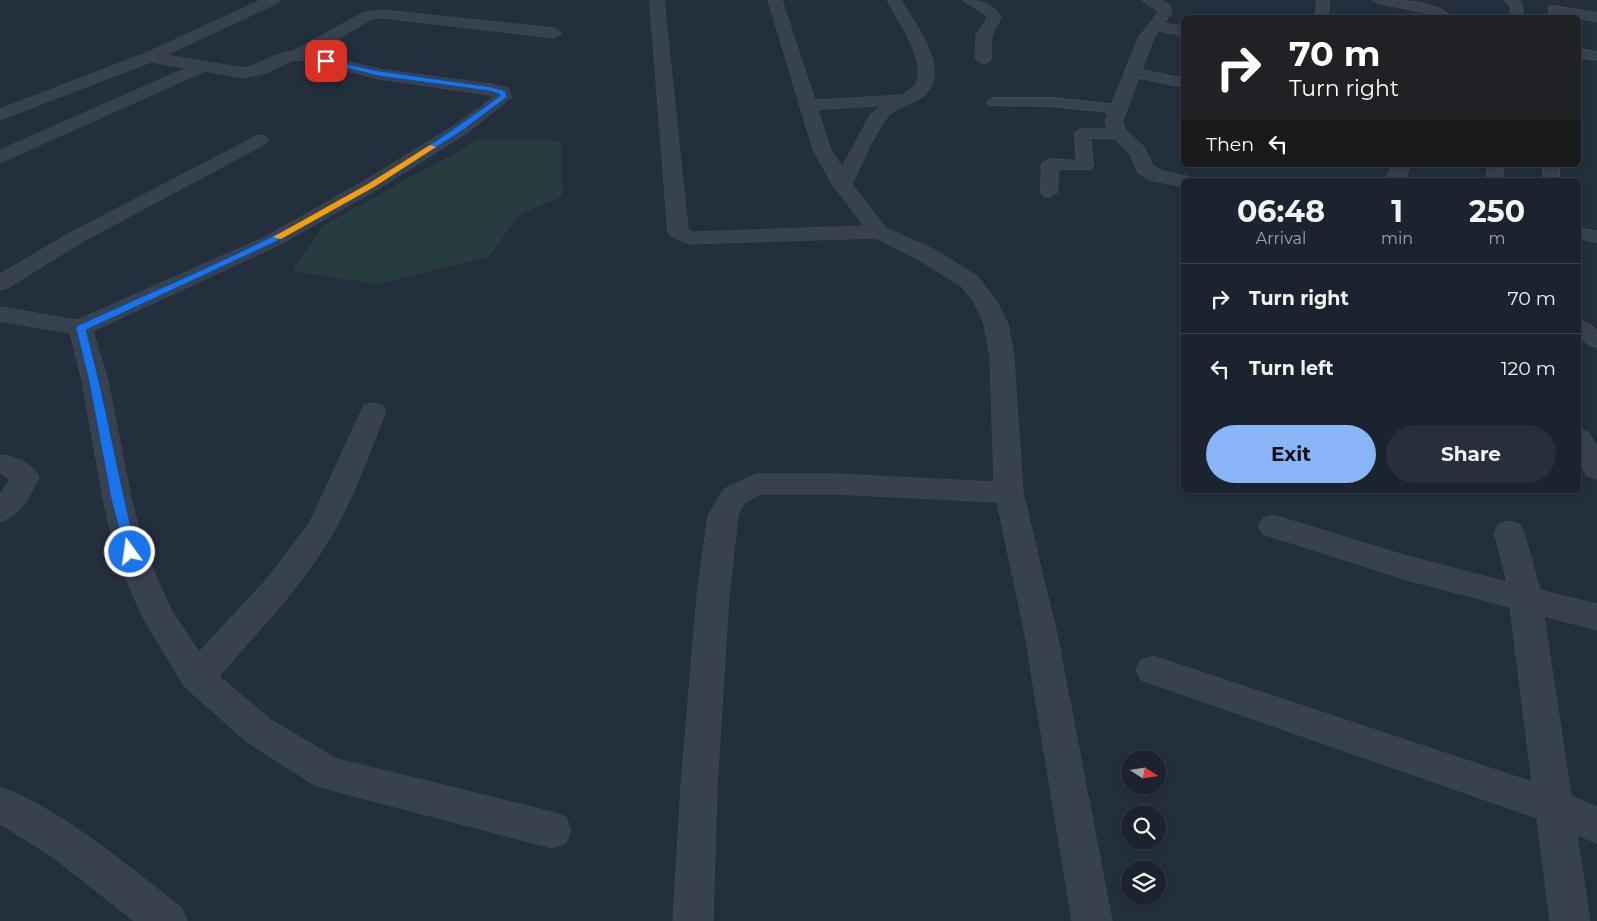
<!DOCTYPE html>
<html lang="en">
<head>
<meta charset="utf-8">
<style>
  :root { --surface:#1b232e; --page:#282f3a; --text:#f1f3f6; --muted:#a0a4aa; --line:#39404a; --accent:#8ab4f8 }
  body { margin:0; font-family:Montserrat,sans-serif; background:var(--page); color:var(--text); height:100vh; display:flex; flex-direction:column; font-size:19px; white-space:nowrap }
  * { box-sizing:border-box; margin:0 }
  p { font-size:16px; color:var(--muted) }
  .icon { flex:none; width:28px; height:28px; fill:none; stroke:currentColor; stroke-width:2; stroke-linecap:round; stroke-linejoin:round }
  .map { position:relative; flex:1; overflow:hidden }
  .details { position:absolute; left:1181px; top:178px; width:400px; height:315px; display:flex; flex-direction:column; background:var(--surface); border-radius:8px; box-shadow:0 2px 8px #0003,0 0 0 1px var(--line) }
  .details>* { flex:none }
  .guide { position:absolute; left:1181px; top:15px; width:400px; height:152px; border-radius:8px; box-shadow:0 2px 8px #0003,0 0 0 1px var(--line); background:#202124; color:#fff; overflow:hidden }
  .needle { width:32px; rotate:102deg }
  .fabs { position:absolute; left:1121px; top:750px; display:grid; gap:10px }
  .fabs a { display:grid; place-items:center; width:45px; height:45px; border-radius:50%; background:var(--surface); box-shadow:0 2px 8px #0003,0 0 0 1px var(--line); font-size:25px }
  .pin { position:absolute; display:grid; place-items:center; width:42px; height:42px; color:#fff; margin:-21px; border-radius:10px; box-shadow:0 2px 8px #0006 }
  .me { position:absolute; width:55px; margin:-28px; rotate:346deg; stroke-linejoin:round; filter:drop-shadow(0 0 4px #0008) }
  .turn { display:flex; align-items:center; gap:18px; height:105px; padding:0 25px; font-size:22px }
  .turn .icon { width:65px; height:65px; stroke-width:2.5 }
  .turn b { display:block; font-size:35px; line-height:42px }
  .then { display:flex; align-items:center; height:48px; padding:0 25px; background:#0003; gap:10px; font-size:19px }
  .eta { display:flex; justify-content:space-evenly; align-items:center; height:85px; text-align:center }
  .eta b { font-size:30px; font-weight:700; line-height:35px }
  .primary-button { display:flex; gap:10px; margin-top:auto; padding:10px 25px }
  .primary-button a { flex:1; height:58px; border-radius:30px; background:var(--accent); color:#111; font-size:20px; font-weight:700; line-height:58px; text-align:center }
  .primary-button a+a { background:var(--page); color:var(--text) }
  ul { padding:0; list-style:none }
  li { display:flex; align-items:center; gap:15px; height:70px; padding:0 25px; border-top:1px solid var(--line) }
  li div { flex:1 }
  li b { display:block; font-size:19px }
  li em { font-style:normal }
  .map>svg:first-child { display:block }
</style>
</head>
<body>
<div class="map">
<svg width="1597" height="921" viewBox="0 0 1597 921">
  <rect width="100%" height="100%" fill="#242f3e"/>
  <!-- green -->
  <path fill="#263c3f" d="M478,140L561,141L562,196L518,216L489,257L377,284L292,271L324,225Z"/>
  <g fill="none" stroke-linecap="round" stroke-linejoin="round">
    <defs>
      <g id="service">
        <path d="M1317,0H1329L1328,18H1316Z"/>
        <path d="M1373,0C1397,0 1435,0 1453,18H1437L1429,13L1379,3Z"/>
        <path d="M1505,0H1518L1521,3L1523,18H1511V6Z"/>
        <path d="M1553,6L1597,13V21L1549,13V7Z"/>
        <path d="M1154,22L1184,27V35L1150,29L1148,26Z"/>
        <path d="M1579,49L1597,52V60L1579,57Z"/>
        <path d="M1132,68L1184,79V87L1127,75L1125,72L1127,69Z"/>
        <path d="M994,98H1053L1117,105L1124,109L1117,113L1053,106L989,105L987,102Z"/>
        <path d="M1082,129L1118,130L1125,134L1118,138H1090L1093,166L1090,169H1058L1057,192L1049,197L1043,195L1041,192L1042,164L1050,159L1077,161L1075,133Z"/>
        <path d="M1488,165H1504L1502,180H1486Z"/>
        <rect x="1543" y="165" width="16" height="15"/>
        <path d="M1579,228L1597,232V242L1579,238Z"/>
        <path d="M1579,321L1586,323L1597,331V347L1590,345L1579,336Z"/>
      </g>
      <g id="minor">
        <path d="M261,0H280L278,3L166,55L243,68C260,65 275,52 293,51L364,12L383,10L554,28L562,33L554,38L383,18L372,19L313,53L379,69L491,84L508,88L512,97L467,133L378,189L279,245L93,331L108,381L131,498L145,552L171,610L199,652L267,579L310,522L364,405L373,403L382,405L386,411C369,454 354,497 331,536C301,588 258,631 219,676L271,720L337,759L552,812L566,817L571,830L566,843L552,848L316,786L247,742L185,687L142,616L115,552L103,498L82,381L70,333L0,321V307L77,320L265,237L364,181L455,125L495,96L379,79L303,60L291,61L266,73L243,78L205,71L0,163V150L186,68L151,62L0,120V109L148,52Z"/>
        <path d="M650,0H664L688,229L693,232L864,226L832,184L813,150L768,0H782L815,100L902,95L915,86C928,63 898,21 887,0H901C915,25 955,74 921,98C911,105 893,108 886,119C872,138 863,163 852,184L886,228L935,250L977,276L996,300L1008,324L1014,358L1023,493L1057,634L1112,921H1072L1025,634L997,502L835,494H761L744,503L738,515L729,596L717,786L713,921H673L681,786L697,596L708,515L724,489L756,474H835L994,482L990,358L984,324L974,302L961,286L919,260L876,238L689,244L671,236L668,232ZM880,106L870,115L842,167L831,150L818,110Z"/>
        <path d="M962,0C979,0 993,2 1001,18L992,35L991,59L989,62L983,64L975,59L976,35L987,18L985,15Z"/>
        <path d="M1142,0H1160L1170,5L1172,12L1154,38L1123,120L1125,129L1144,147L1153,166L1163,171L1191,177L1193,180H1184V187L1150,180L1138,173L1129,153L1107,131L1105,120L1138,38L1158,12Z"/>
        <path d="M259,135L265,136L268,140L265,144L82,242L8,288L0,290V274L68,234Z"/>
        <path d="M1392,165H1410L1406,180H1386Z"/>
        <path d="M1579,429L1588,432L1597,446V479L1587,476L1579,461Z"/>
        <path d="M0,455C16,456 31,463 39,477C31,495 20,516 0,522V494L10,480L0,473Z"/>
        <path d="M1273,515L1407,556L1507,582L1494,532L1499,524L1509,521L1519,524L1524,532L1540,590L1597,604V630L1544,616L1571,796L1597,807V843L1577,835L1590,921H1550L1537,818L1141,680L1136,670L1141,660L1153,656L1532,782L1510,607L1407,580L1263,534L1258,526L1263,518Z"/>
        <path d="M0,787C66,812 125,865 181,907L187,921H134L53,857L0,824Z"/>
      </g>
    </defs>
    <!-- service casing -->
    <use href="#service" stroke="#414a57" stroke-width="2"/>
    <!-- minor casing -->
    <use href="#minor" stroke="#414a57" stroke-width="1"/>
    <!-- service -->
    <use href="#service" fill="#38414e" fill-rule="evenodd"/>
    <!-- minor -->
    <use href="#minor" fill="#38414e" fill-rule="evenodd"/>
  </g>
  <!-- route -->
  <path fill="#1a73e8" stroke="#114b97" d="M323,59L379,71L491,87L505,91L507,97L463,130L374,187L275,242L86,330C106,403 118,478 137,552L135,555H126L111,498L89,381L76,328L77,326C140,297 205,270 267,239C346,201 429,148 500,96L499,94L490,91L379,76L323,62Z"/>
  <!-- slow -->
  <path fill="#f59e0b" d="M430,145L436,147L374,187L281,239L273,237L368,184Z"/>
</svg>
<div class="fabs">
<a><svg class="needle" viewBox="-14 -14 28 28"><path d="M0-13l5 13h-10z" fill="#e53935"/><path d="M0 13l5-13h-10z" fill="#a0a4aa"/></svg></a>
<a><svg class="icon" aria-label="search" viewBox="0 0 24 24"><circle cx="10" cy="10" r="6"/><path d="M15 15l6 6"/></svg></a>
<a><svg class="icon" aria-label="layers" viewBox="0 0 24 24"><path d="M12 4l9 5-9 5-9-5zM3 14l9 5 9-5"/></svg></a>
</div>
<div class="pin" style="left:326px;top:61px;background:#d93025"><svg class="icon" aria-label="arrive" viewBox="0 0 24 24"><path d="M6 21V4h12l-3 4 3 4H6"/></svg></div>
<svg class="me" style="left:130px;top:552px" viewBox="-20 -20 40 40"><circle r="17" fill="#1a73e8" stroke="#fff" stroke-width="3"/><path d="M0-11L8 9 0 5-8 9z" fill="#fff"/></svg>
<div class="guide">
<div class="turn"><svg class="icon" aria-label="right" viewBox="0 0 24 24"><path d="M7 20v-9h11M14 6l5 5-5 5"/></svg><div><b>70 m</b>Turn right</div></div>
<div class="then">Then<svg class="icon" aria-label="left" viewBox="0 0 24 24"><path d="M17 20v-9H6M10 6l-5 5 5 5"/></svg></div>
</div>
<section class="details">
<div class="eta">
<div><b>06:48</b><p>Arrival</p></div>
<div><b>1</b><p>min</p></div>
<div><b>250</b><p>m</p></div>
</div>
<ul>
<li><svg class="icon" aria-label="right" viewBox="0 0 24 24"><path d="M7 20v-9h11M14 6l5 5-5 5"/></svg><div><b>Turn right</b></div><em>70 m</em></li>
<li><svg class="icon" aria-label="left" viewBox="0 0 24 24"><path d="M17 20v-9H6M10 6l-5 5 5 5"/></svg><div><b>Turn left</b></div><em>120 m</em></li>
</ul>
<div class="primary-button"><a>Exit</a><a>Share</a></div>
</section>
</div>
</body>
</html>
